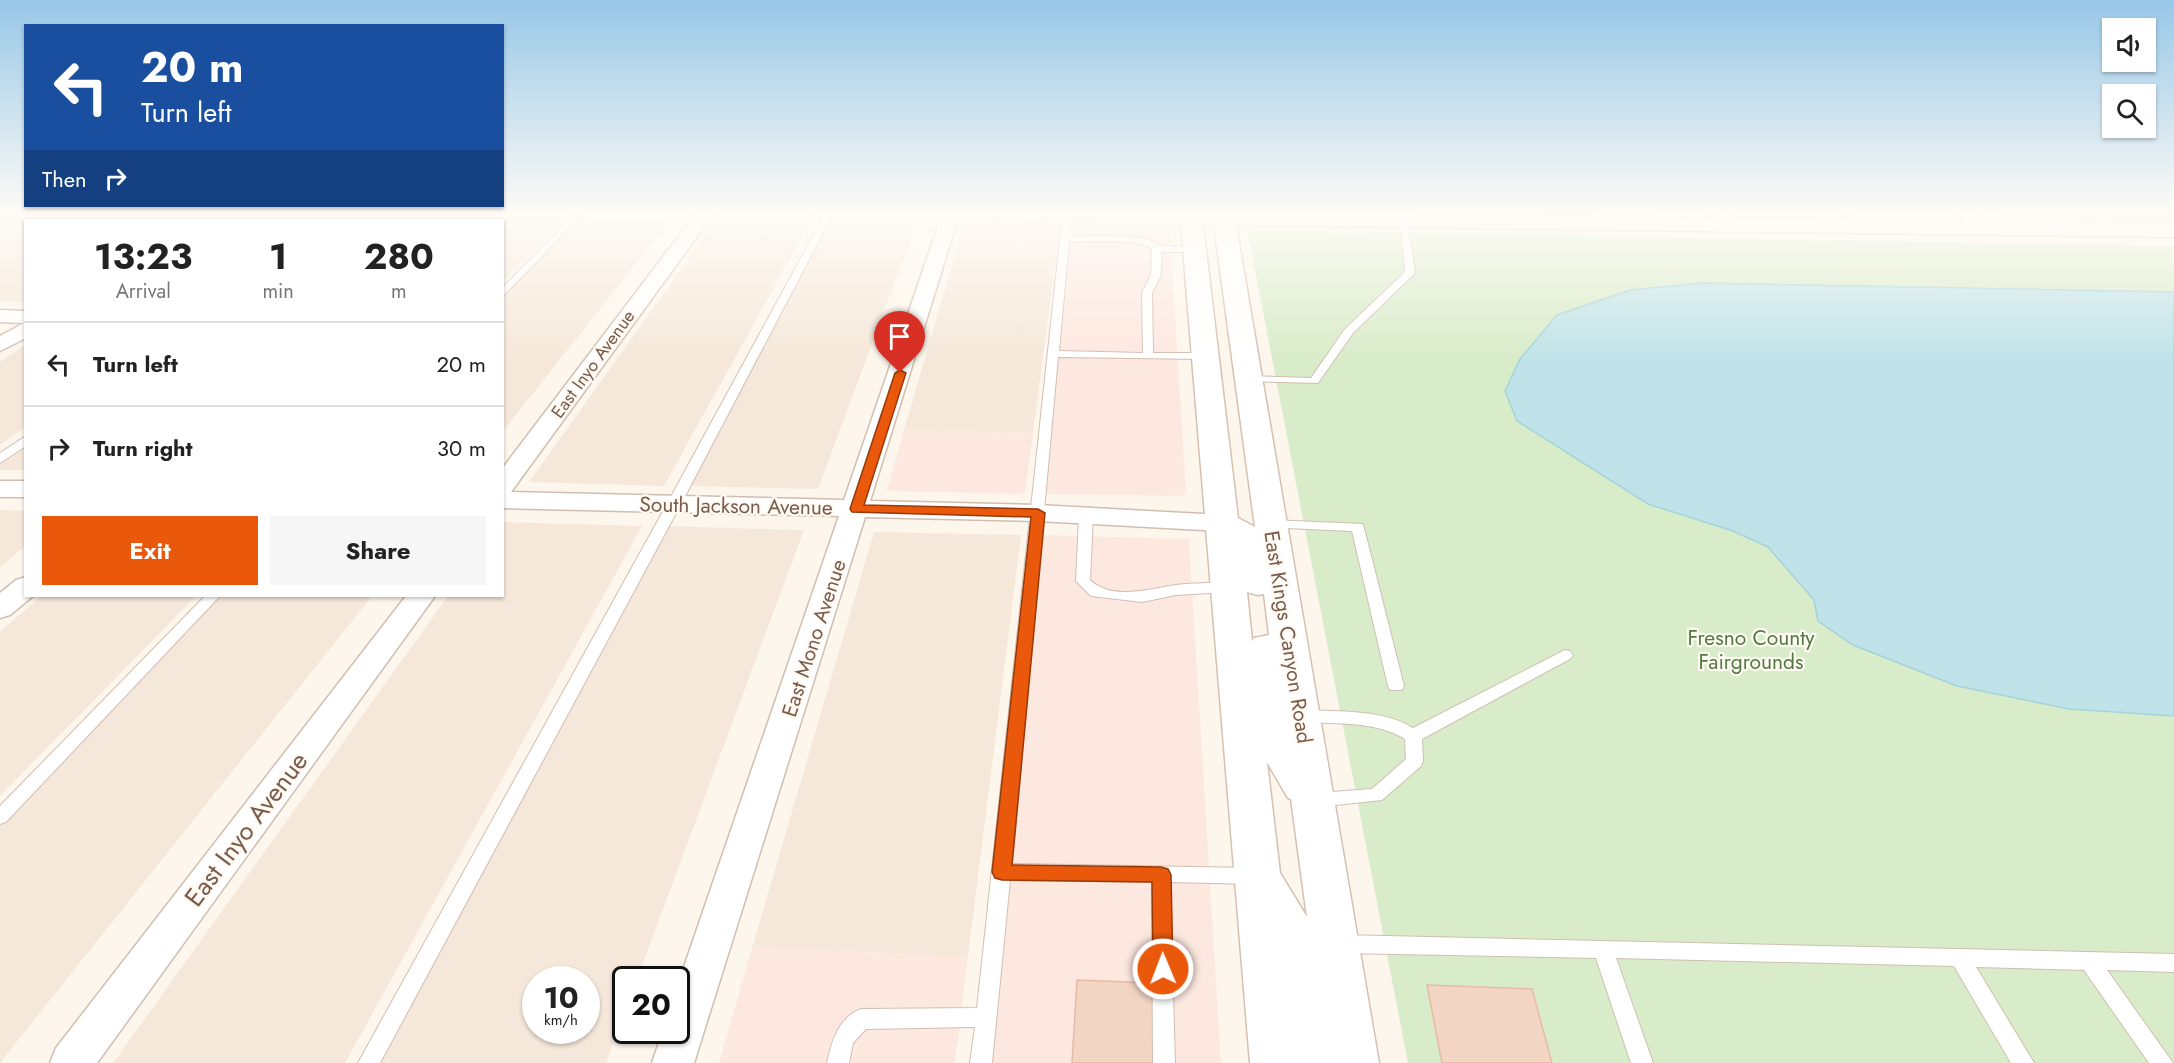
<!DOCTYPE html>
<html lang="en">
<head>
<meta charset="utf-8">
<style>
  :root { --surface:#fff; --page:#f6f6f6; --text:#222; --muted:#767676; --line:#e0e0e0; --accent:#ea580c }
  body { margin:0; font-family:Jost,sans-serif; background:var(--page); color:var(--text); height:100vh; display:flex; flex-direction:column; font-size:22px; white-space:nowrap }
  * { box-sizing:border-box; margin:0 }
  p { font-size:20px; color:var(--muted) }
  .icon { flex:none; width:33px; height:33px; fill:none; stroke:currentColor; stroke-width:2; stroke-linecap:round; stroke-linejoin:round }
  .map { position:relative; flex:1; overflow:hidden }
  .drawer { position:absolute; left:24px; top:219px; width:480px; height:378px; display:flex; flex-direction:column; background:var(--surface); border-radius:0px; box-shadow:0 2px 4px #0004 }
  .drawer>* { flex:none }
  .banner { position:absolute; left:24px; top:24px; width:480px; height:183px; border-radius:0px; box-shadow:0 2px 4px #0004; background:#1a4fa0; color:#fff; overflow:hidden }
  .buttons { position:absolute; left:2102px; top:18px; display:grid; gap:12px }
  .buttons a { display:grid; place-items:center; width:54px; height:54px; border-radius:0px; background:var(--surface); box-shadow:0 2px 4px #0004; font-size:30px }
  .speed { position:absolute; left:522px; top:966px; display:flex; gap:12px; font-size:30px; font-weight:700; text-align:center }
  .speed>* { display:grid; place-content:center; width:78px; height:78px; border-radius:50%; background:var(--surface); box-shadow:0 2px 4px #0004; line-height:1 }
  .speed small { font-size:15px; font-weight:400 }
  .speed .limit { border:3px solid #111; border-radius:9px; background:#fff; color:#111 }
  .pin { position:absolute; display:grid; place-items:center; width:51px; height:51px; color:#fff; margin:-62px -26px; border-radius:50% 50% 50% 0; rotate:-45deg; box-shadow:0 0 6px #0007 }
  .pin .icon { rotate:45deg }
  .me { position:absolute; width:66px; margin:-33px; rotate:359deg; stroke-linejoin:round; filter:drop-shadow(0 0 4px #0008) }
  .turn { display:flex; align-items:center; gap:21px; height:126px; padding:0 18px; font-size:27px }
  .turn .icon { width:78px; height:78px; stroke-width:2.5 }
  .turn b { display:block; font-size:42px; line-height:51px }
  .then { display:flex; align-items:center; height:57px; padding:0 18px; background:#0003; gap:12px; font-size:22px }
  .eta { display:flex; justify-content:space-evenly; align-items:center; height:102px; text-align:center }
  .eta b { font-size:36px; font-weight:700; line-height:42px }
  .button { display:flex; gap:12px; margin-top:auto; padding:12px 18px }
  .button a { flex:1; height:69px; border-radius:0px; background:var(--accent); color:#fff; font-size:24px; font-weight:700; line-height:69px; text-align:center }
  .button a+a { background:var(--page); color:var(--text) }
  ul { padding:0; list-style:none }
  li { display:flex; align-items:center; gap:18px; height:84px; padding:0 18px; border-top:2px solid var(--line) }
  li div { flex:1 }
  li b { display:block; font-size:22px }
  li em { font-style:normal }
  .map>svg:first-child { display:block }
</style>
</head>
<body>
<div class="map">
<svg width="2174" height="1063" viewBox="0 0 2174 1063">
  <rect width="100%" height="100%" fill="#fdf6ec"/>
  <!-- residential -->
  <g fill="#f5e8da" fill-rule="evenodd">
    <path d="M0,212H88L179,214L170,220H26L25,302H0Z"/>
    <path d="M304,212L325,213L315,220H220L236,214L300,215Z"/>
    <path d="M1990,212H2085L2095,217L2004,216Z"/>
    <path d="M2098,212H2174V219L2107,217Z"/>
    <path d="M478,217L564,219L503,282L502,220H468Z"/>
    <path d="M577,219L665,220L668,223L503,431V296Z"/>
    <path d="M721,223L809,224L664,486L529,482L712,226Z"/>
    <path d="M821,224L911,226L915,228L818,489L682,486Z"/>
    <path d="M955,255L1056,257L1033,433L904,430Z"/>
    <path d="M25,345V427L0,445V362Z"/>
    <path d="M25,439V470H0V458Z"/>
    <path d="M0,510L26,511L25,546L0,567Z"/>
    <path d="M503,522L642,526L345,1063H113L448,596H502Z"/>
    <path d="M660,526L804,530L637,979L626,980L625,1011L606,1063H375ZM536,980H586V1030H536Z"/>
    <path d="M874,532L1021,535L968,956L752,948Z"/>
    <path d="M41,596H196L0,796V632Z"/>
    <path d="M216,596H372L0,1063V822Z"/>
  </g>
  <!-- commercial -->
  <g fill="#fde8e0">
    <path d="M966,227L1060,228L1056,257L955,255L962,230Z"/>
    <path d="M1073,228L1154,229L1170,235L1186,492L1183,496L1044,494Z"/>
    <path d="M904,430L1033,433L1025,494L887,491Z"/>
    <path d="M1040,535L1189,539L1221,1063H985Z"/>
    <path d="M752,948L968,956L955,1063H719Z"/>
  </g>
  <!-- green -->
  <path fill="#d8ecc9" d="M1257,231L2174,246V1063H1408L1248,234Z"/>
  <!-- water -->
  <path fill="#bfe3e8" stroke="#a5d3da" stroke-width="1.5" d="M1702,283L2174,292V716L2069,709L1957,686L1853,645L1818,621L1814,600L1768,547L1733,531L1648,504L1517,421L1505,391L1520,359L1557,315L1630,290Z"/>
  <!-- building -->
  <g fill="#f3d5c3" stroke="#e6bba3" stroke-width="1.5">
    <path d="M1077,980L1155,983V1063H1072Z"/>
    <path d="M1427,985L1532,989L1552,1063H1442Z"/>
  </g>
  <g fill="none" stroke-linecap="round" stroke-linejoin="round">
    <defs>
      <g id="service">
        <path d="M337,212H346L335,220H326Z"/>
        <path d="M577,212H585L502,297V288Z"/>
        <path d="M826,212H834L681,504L380,1063H358L667,504Z"/>
        <path d="M1063,212H1071L1069,236C1088,237 1148,232 1160,246L1198,247V251L1195,252H1162L1161,275L1152,293L1153,353H1205L1210,356L1205,359L1058,357L1012,864L1252,868L1259,871L1261,876L1259,881L1252,884L1170,882L1175,1063H1153L1152,882L1010,880L992,1063H970L975,1027L866,1029L853,1043L849,1063H827C832,1041 838,1018 861,1009L977,1008ZM1069,242C1086,242 1142,238 1152,249L1151,275L1142,293L1143,353L1059,351Z"/>
        <path d="M1590,212H1598L1607,222L1600,224Z"/>
        <path d="M1839,212H1848L1864,225L1857,227Z"/>
        <path d="M2087,212H2096L2124,229L2117,231Z"/>
        <path d="M1400,218L1407,220L1415,273L1353,333L1318,383L1245,381L1243,379L1249,376L1311,378L1345,329L1405,272Z"/>
        <path d="M26,436V446L0,463V453Z"/>
        <path d="M1086,512L1093,516L1090,580C1113,601 1148,589 1176,585C1193,583 1211,583 1228,582L1235,587L1228,592L1176,595L1142,602L1091,596L1076,581L1079,516Z"/>
        <path d="M1271,520L1363,524L1404,686L1402,690H1390L1388,686L1352,531L1266,527L1264,524L1266,521Z"/>
        <path d="M205,596H220L6,822L0,824V806Z"/>
        <path d="M1565,650L1570,651L1573,655L1570,659L1422,739L1423,761L1421,766L1382,800L1318,807L1312,805L1309,800L1312,795L1318,793L1372,789L1406,759L1405,739C1376,721 1337,724 1304,722L1298,720L1296,716L1298,712L1304,710C1339,712 1383,709 1413,728Z"/>
        <path d="M1342,935L2174,954V972L2107,970L2173,1063H2149L2084,970L1976,967L2034,1063H2011L1954,966L1616,958L1653,1063H1631L1596,958L1342,953L1335,950L1332,944L1335,938Z"/>
      </g>
      <g id="minor">
        <path d="M200,212H221L210,220H190Z"/>
        <path d="M451,212H470L461,220H443Z"/>
        <path d="M697,212H715L511,492L844,500L943,212H960L870,501L1038,505L1221,515L1230,517L1234,523L1230,529L1221,531L1038,521L865,517L694,1063H652L663,1030H676V990L839,516L502,508V469Z"/>
        <path d="M1711,212H1728L1740,224L1737,228C1725,231 1716,222 1711,212Z"/>
        <path d="M1956,212H1976L1997,227L1994,231C1981,234 1964,222 1956,212Z"/>
        <path d="M0,310L26,311V338L0,351V336L24,323L0,322Z"/>
        <rect x="0" y="481" width="26" height="16"/>
        <path d="M26,577V596H33L10,615L0,618V593L16,580Z"/>
        <path d="M406,596H435L97,1063H50L56,1048Z"/>
      </g>
      <path id="secondary" d="M809,212H1233L2174,223V237L1236,225L1379,1063H1250L1181,224L820,218L812,217ZM1203,225H1214L1255,527L1238,518ZM1247,592L1258,595L1264,594L1269,635L1254,638L1252,641ZM1267,762L1288,798L1291,799L1307,917L1280,873Z"/>
    </defs>
    <!-- service casing -->
    <use href="#service" stroke="#d1beb0" stroke-width="2"/>
    <!-- minor casing -->
    <use href="#minor" stroke="#d1beb0" stroke-width="3"/>
    <!-- secondary casing -->
    <use href="#secondary" stroke="#d6c0b0" stroke-width="3"/>
    <!-- service -->
    <use href="#service" fill="#fff" fill-rule="evenodd"/>
    <!-- minor -->
    <use href="#minor" fill="#fff" fill-rule="evenodd"/>
    <!-- secondary -->
    <use href="#secondary" fill="#fff" fill-rule="evenodd"/>
  </g>
  <!-- sky -->
  <linearGradient id="sky" x2="0" y2="1"><stop stop-color="#97c7e8"/><stop offset="0.59" stop-color="#fefbf6"/><stop offset="1" stop-color="#fefbf6" stop-opacity="0"/></linearGradient>
  <rect width="2174" height="360" fill="url(#sky)"/>
  <!-- route -->
  <path fill="#ea580c" stroke="#983908" stroke-width="1.5" d="M900,370L906,373L864,505L1038,509L1045,513L1012,865L1161,867L1168,869L1171,875L1173,969L1170,975L1163,978L1156,975L1153,969L1152,882L1002,880L995,878L992,872L1031,517L852,512L850,509L895,373Z"/>
  <g text-anchor="middle" stroke-width="4.5" stroke-linejoin="round" paint-order="stroke">
    <!-- far-street labels -->
    <g font-size="18" fill="#7a5c4d" stroke="#fffaf3">
      <text transform="translate(593 364) rotate(-54)" y="6">East Inyo Avenue</text>
    </g>
    <!-- street labels -->
    <g font-size="21" fill="#7a5c4d" stroke="#fffaf3">
      <text transform="translate(736 506) rotate(1)" y="7">South Jackson Avenue</text>
      <text transform="translate(1288 637) rotate(81)" y="7">East Kings Canyon Road</text>
      <text transform="translate(814 638) rotate(-72)" y="7">East Mono Avenue</text>
    </g>
    <!-- park labels -->
    <g font-size="21" fill="#537a41" stroke="#fffaf3">
      <text x="1751" y="645">Fresno County<tspan x="1751" dy="24">Fairgrounds</tspan></text>
    </g>
    <!-- near-street labels -->
    <g font-size="26" fill="#7a5c4d" stroke="#fffaf3">
      <text transform="translate(246 829) rotate(-53)" y="9">East Inyo Avenue</text>
    </g>
  </g>
</svg>
<div class="buttons">
<a><svg class="icon" aria-label="sound" viewBox="0 0 24 24"><path d="M4 9h4l5-4v14l-5-4H4zM17 9q2 3 0 6"/></svg></a>
<a><svg class="icon" aria-label="search" viewBox="0 0 24 24"><circle cx="10" cy="10" r="6"/><path d="M15 15l6 6"/></svg></a>
</div>
<div class="speed"><div>10<small>km/h</small></div><div class="limit">20</div></div>
<div class="pin" style="left:900px;top:373px;background:#d93025"><svg class="icon" aria-label="arrive" viewBox="0 0 24 24"><path d="M6 21V4h12l-3 4 3 4H6"/></svg></div>
<svg class="me" style="left:1163px;top:969px" viewBox="-20 -20 40 40"><circle r="17" fill="#ea580c" stroke="#fff" stroke-width="3"/><path d="M0-11L8 9 0 5-8 9z" fill="#fff"/></svg>
<div class="banner">
<div class="turn"><svg class="icon" aria-label="left" viewBox="0 0 24 24"><path d="M17 20v-9H6M10 6l-5 5 5 5"/></svg><div><b>20 m</b>Turn left</div></div>
<div class="then">Then<svg class="icon" aria-label="right" viewBox="0 0 24 24"><path d="M7 20v-9h11M14 6l5 5-5 5"/></svg></div>
</div>
<section class="drawer">
<div class="eta">
<div><b>13:23</b><p>Arrival</p></div>
<div><b>1</b><p>min</p></div>
<div><b>280</b><p>m</p></div>
</div>
<ul>
<li><svg class="icon" aria-label="left" viewBox="0 0 24 24"><path d="M17 20v-9H6M10 6l-5 5 5 5"/></svg><div><b>Turn left</b></div><em>20 m</em></li>
<li><svg class="icon" aria-label="right" viewBox="0 0 24 24"><path d="M7 20v-9h11M14 6l5 5-5 5"/></svg><div><b>Turn right</b></div><em>30 m</em></li>
</ul>
<div class="button"><a>Exit</a><a>Share</a></div>
</section>
</div>
</body>
</html>
